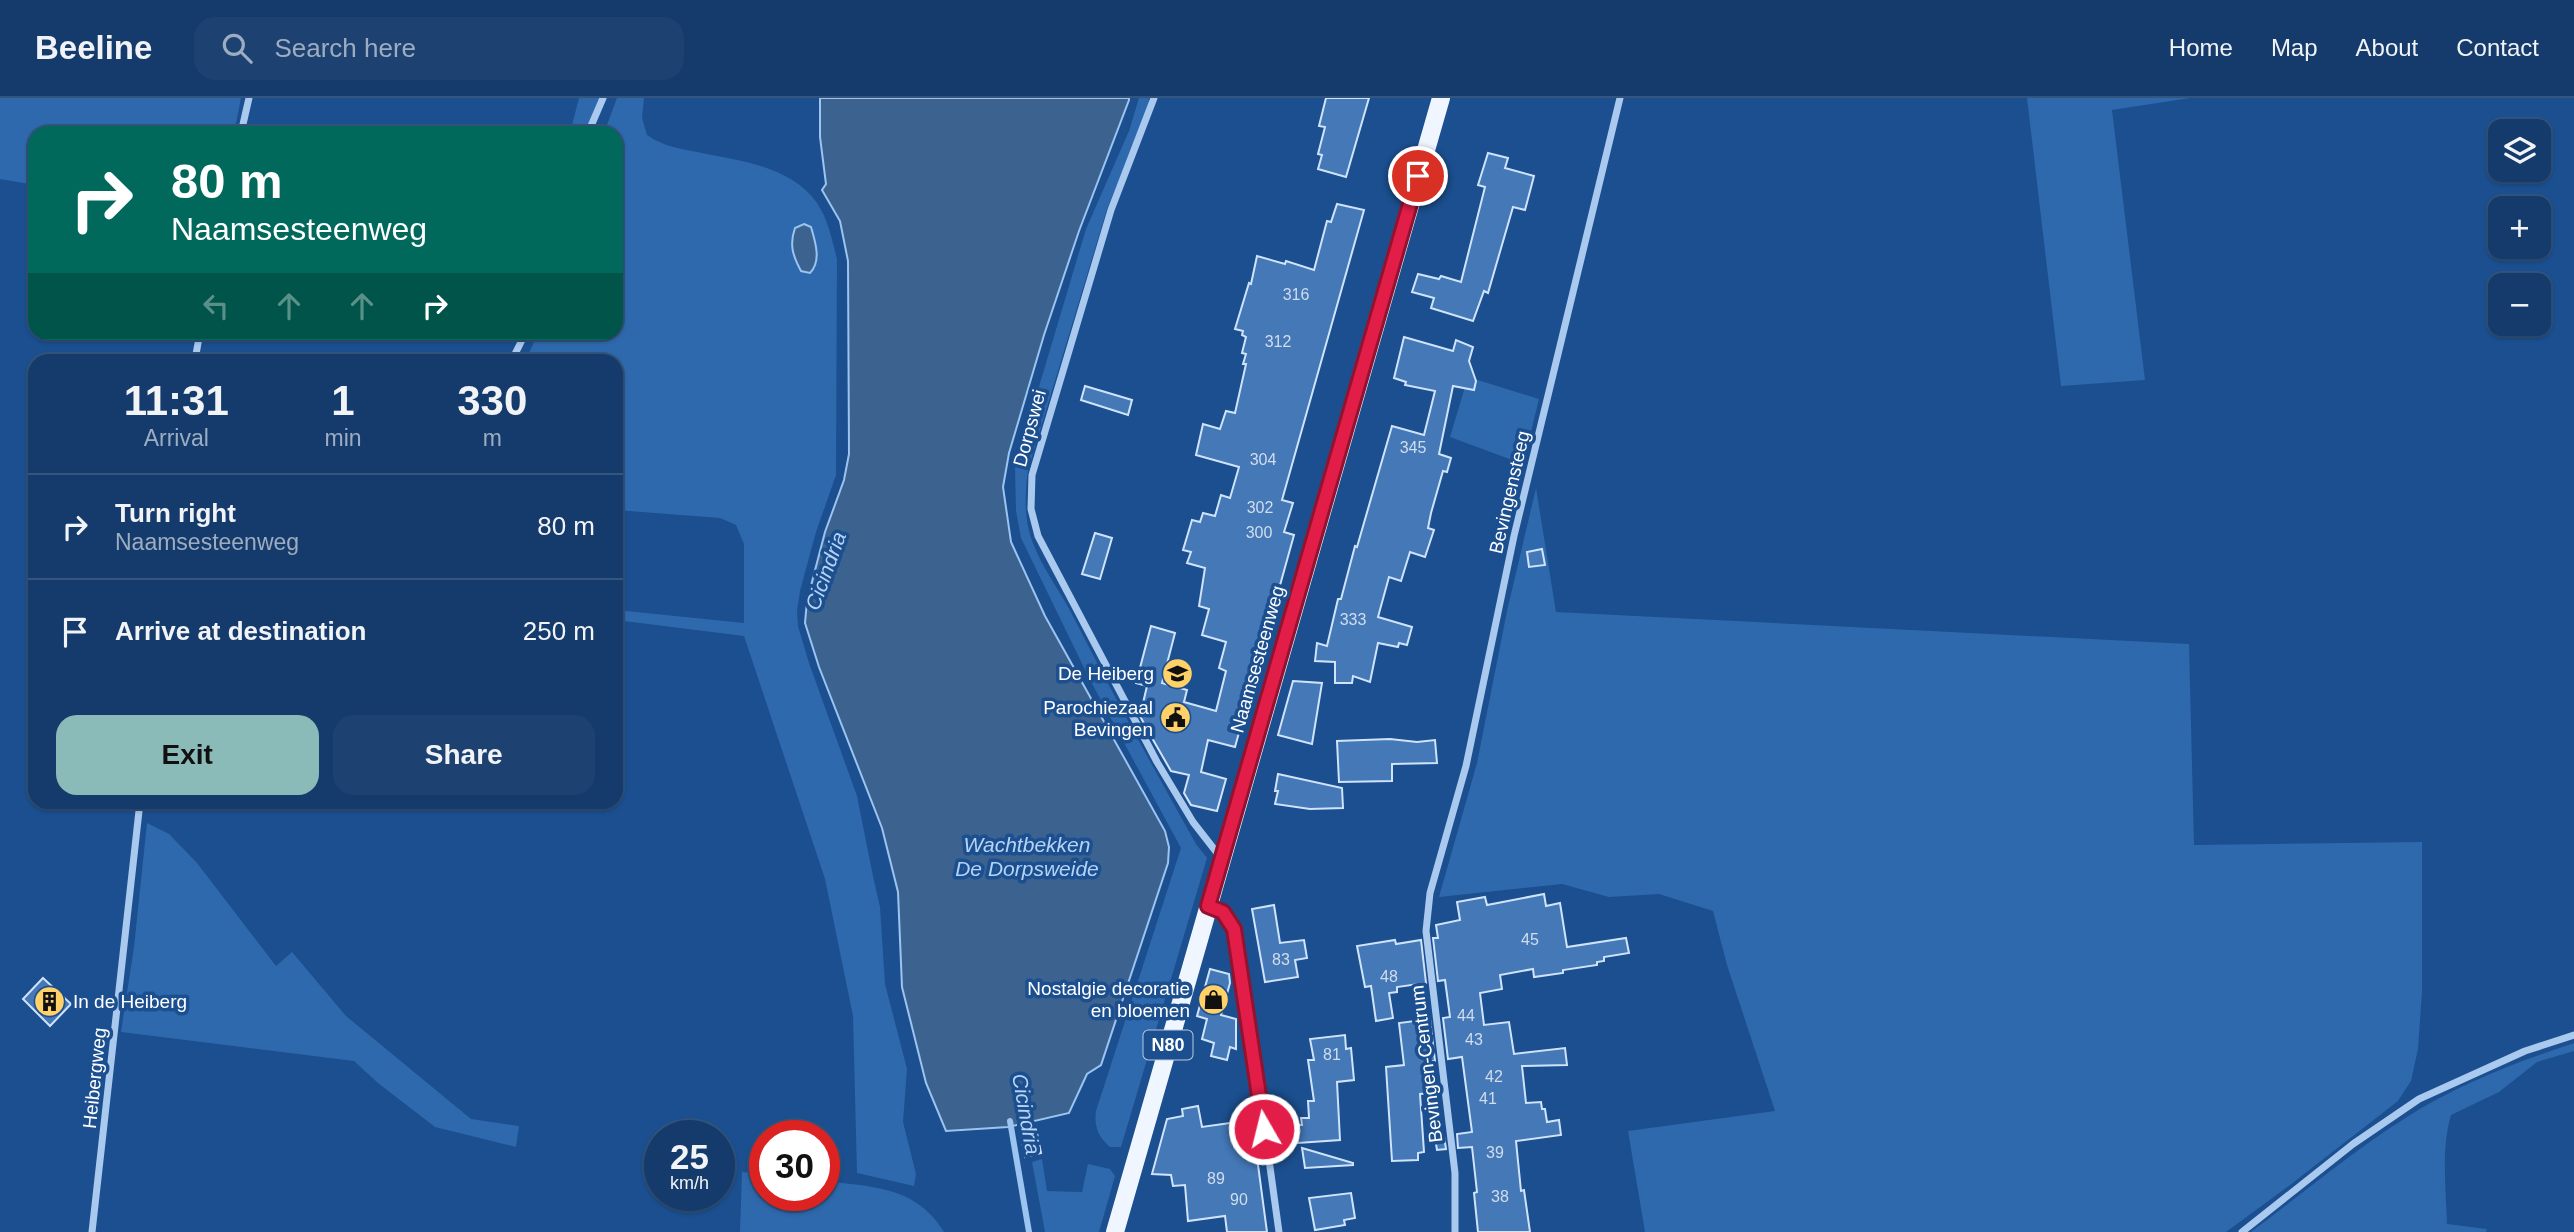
<!DOCTYPE html>
<html lang="en">
<head>
<meta charset="utf-8">
<style>
  :root { --surface:#143b6b; --page:#1d4271; --text:#f1f3f6; --muted:#9dadc1; --line:#33557e; --accent:#8bbbb9 }
  body { margin:0; font-family:Helvetica,sans-serif; background:var(--page); color:var(--text); height:100vh; display:flex; flex-direction:column; font-size:26px; white-space:nowrap }
  * { box-sizing:border-box; margin:0 }
  p { font-size:23px; color:var(--muted) }
  .icon { flex:none; width:38px; height:38px; fill:none; stroke:currentColor; stroke-width:2; stroke-linecap:round; stroke-linejoin:round }
  .map { position:relative; flex:1; overflow:hidden }
  .panel { position:absolute; left:28px; top:256px; width:595px; height:455px; display:flex; flex-direction:column; background:var(--surface); border-radius:21px; box-shadow:0 2px 5px #0004,0 0 0 2px var(--line) }
  .panel>* { flex:none }
  .banner { position:absolute; left:28px; top:28px; width:595px; height:214px; border-radius:21px; box-shadow:0 2px 5px #0004,0 0 0 2px var(--line); background:#00695c; color:#fff; overflow:hidden }
  .controls { position:absolute; left:2488px; top:21px; display:grid; gap:14px }
  .controls a { display:grid; place-items:center; width:63px; height:63px; border-radius:14px; background:var(--surface); box-shadow:0 2px 5px #0004,0 0 0 2px var(--line); font-size:35px }
  .speed { position:absolute; left:644px; top:1022px; display:flex; gap:14px; font-size:35px; font-weight:700; text-align:center }
  .speed>* { display:grid; place-content:center; width:91px; height:91px; border-radius:50%; background:var(--surface); box-shadow:0 2px 5px #0004,0 0 0 2px var(--line); line-height:1 }
  .speed small { font-size:18px; font-weight:400 }
  .speed .limit { border:10px solid #d22; background:#fff; color:#111 }
  .pin { position:absolute; display:grid; place-items:center; width:60px; height:60px; color:#fff; margin:-30px; border:4px solid #fff; border-radius:50%; box-shadow:0 2px 7px #0007 }
  .me { position:absolute; width:77px; margin:-38px; rotate:352deg; stroke-linejoin:round; filter:drop-shadow(0 0 5px #0008) }
  .turn { display:flex; align-items:center; gap:24px; height:147px; padding:0 28px; font-size:32px }
  .turn .icon { width:91px; height:91px; stroke-width:2.5 }
  .turn b { display:block; font-size:49px; line-height:60px }
  .lanes { display:flex; align-items:center; height:66px; padding:0 28px; background:#0003; justify-content:center; gap:35px; direction:ltr }
  .lanes .off { opacity:.35 }
  .eta { display:flex; justify-content:space-evenly; align-items:center; height:119px; text-align:center }
  .eta b { font-size:42px; font-weight:600; line-height:49px }
  .action { display:flex; gap:14px; margin-top:auto; padding:14px 28px }
  .action a { flex:1; height:80px; border-radius:21px; background:var(--accent); color:#111; font-size:28px; font-weight:600; line-height:80px; text-align:center }
  .action a+a { background:var(--page); color:var(--text) }
  ul { padding:0; list-style:none }
  li { display:flex; align-items:center; gap:21px; height:105px; padding:0 28px; border-top:2px solid var(--line) }
  li div { flex:1 }
  li b { display:block; font-size:26px }
  li em { font-style:normal }
  header { display:flex; align-items:center; gap:42px; box-sizing:border-box; height:98px; padding:0 35px; background:var(--surface); border-bottom:2px solid var(--line) }
  header strong { font-size:33px }
  nav { display:flex; gap:38px; margin-inline-start:auto; font-size:24px }
  .search { width:490px; height:63px; background:var(--page); display:flex; align-items:center; gap:18px; box-sizing:border-box; padding:0 24px; border-radius:21px; color:var(--muted); font-size:26px }
  .map>svg:first-child { display:block }
</style>
</head>
<body>
<header>
<strong>Beeline</strong>
<div class="search"><svg class="icon" aria-label="search" viewBox="0 0 24 24"><circle cx="10" cy="10" r="6"/><path d="M15 15l6 6"/></svg>Search here</div>
<nav><a>Home</a><a>Map</a><a>About</a><a>Contact</a></nav>
</header>
<div class="map">
<svg width="2574" height="1134" viewBox="0 0 2574 1134">
  <rect width="100%" height="100%" fill="#1b4f8f"/>
  <!-- green -->
  <g fill="#2e69ad">
    <path d="M0,0H241L234,35H35V87L0,81Z"/>
    <path d="M579,0H601L587,35H570Z"/>
    <path d="M617,0H644L642,20L647,37C664,49 682,51 702,55C742,63 792,69 817,105C828,121 832,142 837,161L836,377L816,434L800,493L797,513L798,528L809,565L857,698L873,778L880,809L885,886L907,971L903,1024L916,1076L914,1088L857,1075L853,918L825,781L744,538L616,522V512L744,525V446L736,427L720,420L616,412V262H526L538,235L616,234V35H604Z"/>
    <path d="M1139,0H1149L1148,14L1107,111L1028,372C1025,394 1024,418 1031,440C1041,469 1061,494 1074,520C1113,597 1154,671 1196,746L1207,760L1121,1049H1110C1098,1039 1094,1028 1096,1013L1181,750L1090,582L1021,440L1016,413L1015,369L1086,131L1129,33Z"/>
    <path d="M2027,0H2190L2112,12L2145,282L2061,288Z"/>
    <path d="M1468,279L1539,301L1523,366L1450,339Z"/>
    <path d="M1536,390L1556,514L2189,546L2194,747L2422,744V894L2418,951L2411,983L2398,1003L2290,1087L2226,1134H1645L1628,1033L1775,1013L1727,867L1713,813L1659,796L1609,799L1562,786L1439,799L1477,665L1507,513Z"/>
    <path d="M147,725L169,736L197,765L276,868L292,854L346,918L471,1021L519,1028L516,1049L435,1029L378,985L354,963L121,934L134,849Z"/>
    <path d="M2574,945V953L2537,964L2499,994L2451,1017C2441,1051 2446,1090 2447,1126L2487,1131L2486,1134H2251C2303,1095 2353,1053 2407,1019C2458,986 2517,964 2574,945Z"/>
    <path d="M1042,1061L1047,1093L1082,1094L1088,1066L1110,1071L1115,1078L1099,1134H1045L1032,1064Z"/>
    <path d="M742,1074L765,1076V1097H824V1083C873,1089 916,1088 944,1134H740Z"/>
  </g>
  <!-- water -->
  <g fill="#3c6290" stroke="#9cc4f0" stroke-width="2">
    <path d="M820,0H1129V2L1079,133L1044,237L1009,355L1003,389L1011,444L1045,518L1165,733L1169,749L1168,765L1101,967L1087,976L1069,1015L1008,1029L946,1033L926,985L902,889L898,794L882,730L819,569L805,525L807,503L825,434L844,382L849,356L848,163L840,123L822,92L826,86L820,39Z"/>
    <path d="M804,126L811,129C815,143 822,163 810,175L801,173C793,158 789,147 795,130Z"/>
  </g>
  <g fill="none" stroke-linecap="round" stroke-linejoin="round">
    <!-- stream -->
    <path stroke="#9cc4f0" stroke-width="6" d="M1010,1023L1029,1134"/>
  </g>
  <!-- building -->
  <g fill="#4478b7" stroke="#cfe3fa" stroke-width="2">
    <path d="M1326,0H1369L1346,79L1318,71L1322,57L1318,56L1325,29L1319,28Z"/>
    <path d="M1488,55L1508,60L1505,70L1534,78L1525,112L1513,109L1488,195L1484,193L1473,223L1431,210L1434,200L1412,194L1418,176L1439,181L1441,178L1461,184L1485,89L1478,87Z"/>
    <path d="M1337,106L1364,112L1282,402L1293,405L1284,434L1294,437L1235,649L1208,642L1201,674L1226,681L1217,713L1191,707L1184,695L1189,677L1171,673L1148,633L1140,618L1147,588L1136,585L1151,528L1175,535L1162,585L1187,592L1184,604L1216,613L1226,573L1219,570L1226,544L1202,537L1209,511L1199,508L1205,470L1187,465L1191,454L1183,452L1192,422L1200,424L1203,415L1215,418L1221,397L1230,400L1239,369L1196,357L1203,326L1220,331L1226,313L1235,315L1246,266H1243L1246,256L1242,255L1246,239L1242,237L1243,233L1235,231L1249,185L1251,186L1257,158L1285,166L1286,163L1314,172L1327,123L1331,124Z"/>
    <path d="M1404,239L1453,253L1456,242L1473,249L1469,263L1476,283L1474,292L1453,288L1439,356L1451,360L1447,374L1443,373L1431,415L1428,430L1434,432L1425,459L1410,454L1401,483L1389,479L1378,519L1412,529L1407,547L1399,545L1398,549L1378,545L1370,584L1353,578L1352,585H1335V564L1315,563L1317,545L1327,548L1338,501H1341L1355,448L1357,449L1392,328L1424,337L1435,293L1405,287L1406,284L1394,280Z"/>
    <path d="M1085,288L1132,302L1128,317L1081,302Z"/>
    <path d="M1095,435L1112,440L1100,481L1082,476Z"/>
    <path d="M1542,451L1545,467L1529,469L1527,454Z"/>
    <path d="M1293,583L1322,585L1312,646L1278,637Z"/>
    <path d="M1390,641L1417,644L1435,642L1437,665L1392,666V683L1339,684L1337,643Z"/>
    <path d="M1278,676L1342,690L1343,710L1310,711L1275,706L1278,693H1275Z"/>
    <path d="M1544,796L1546,808L1560,805L1567,849L1626,840L1629,855L1604,859V863L1597,864V867L1563,872V875L1534,879L1533,871L1500,877L1502,891L1480,895L1484,927L1509,924L1514,956L1565,950L1567,967L1522,968L1526,1005L1541,1004L1542,1011H1545L1547,1024L1559,1022L1561,1037L1516,1043L1521,1093L1524,1092L1530,1134H1478L1474,1095L1477,1094L1472,1049L1458,1050L1457,1036L1472,1034L1462,959L1448,961L1443,920L1450,919L1445,882L1438,883L1433,840H1438L1436,827L1460,822L1457,804L1485,799L1487,807Z"/>
    <path d="M1274,807L1280,845L1304,842L1307,860L1295,862L1298,879L1265,884L1252,811Z"/>
    <path d="M1395,842L1396,846L1421,842L1426,885L1397,889V894L1389,895L1393,920L1376,923L1371,888L1365,889L1357,848Z"/>
    <path d="M1210,871L1229,876L1230,885L1221,917L1236,921V951L1230,949L1227,962L1211,958L1214,945L1202,941L1207,921L1197,918Z"/>
    <path d="M43,880L71,906L50,928L23,901Z"/>
    <path d="M1430,921L1435,963H1429L1433,995L1420,996L1424,1054L1418,1055V1062L1392,1063L1386,969L1404,967L1399,925Z"/>
    <path d="M1345,937L1346,951L1351,950L1354,982L1337,984L1340,1042L1298,1045L1297,1027H1302L1301,1020H1309L1308,1003H1314L1308,962H1314L1310,941Z"/>
    <path d="M1198,1008L1202,1029L1252,1022L1267,1134H1227L1225,1118L1188,1123L1185,1087L1173,1088L1171,1077L1152,1076L1167,1021L1183,1018L1182,1011Z"/>
    <path d="M1036,1030L1041,1055L1025,1059L1020,1033Z"/>
    <path d="M1444,1038L1446,1051L1437,1052L1435,1040Z"/>
    <path d="M1302,1050L1353,1065V1067L1305,1070Z"/>
    <path d="M1351,1095L1355,1120L1344,1122L1345,1127L1315,1132L1309,1100Z"/>
  </g>
  <g fill="none" stroke-linecap="round" stroke-linejoin="round">
    <!-- minor -->
    <g stroke="#a9c9ee" stroke-width="7">
      <path d="M1154,0L1111,112L1032,377L1031,411L1038,438L1157,664L1193,724L1221,760"/>
      <path d="M241,35L249,0"/>
      <path d="M588,35L603,0"/>
      <path d="M195,262L200,234"/>
      <path d="M512,262L526,234"/>
      <path d="M1209,808L1223,814L1234,831L1247,903L1279,1134"/>
      <path d="M92,1134L140,704"/>
      <path d="M1455,1134V1075L1426,833L1430,795L1466,668L1514,438L1620,0"/>
      <path d="M2242,1134L2353,1046L2419,1001L2525,953L2574,937"/>
    </g>
    <!-- primary -->
    <path stroke="#f0f6ff" stroke-width="18" d="M1115,1134L1441,0"/>
  </g>
  <g fill="none" stroke-linecap="round" stroke-linejoin="round">
    <defs>
      <path id="route" d="M1264,1031L1234,831L1223,814L1208,808L1418,78"/>
    </defs>
    <!-- route casing -->
    <use href="#route" stroke="#92132f" stroke-width="18"/>
    <!-- route -->
    <use href="#route" stroke="#e11d48" stroke-width="12"/>
  </g>
  <!-- icons -->
  <defs>
    <symbol id="school-disc" viewBox="-11 -11 22 22"><circle r="9.5" fill="#ffd166" stroke="#1b4f8f"/><path d="M0-5L7-2L0 1L-7-2ZM-4 1L0 2.5L4 1V4Q0 6-4 4Z" fill="#111"/></symbol>
    <symbol id="civic-disc" viewBox="-11 -11 22 22"><circle r="9.5" fill="#ffd166" stroke="#1b4f8f"/><path d="M-.6-6.5H3V-4.5H.6V-3L4-1V1h2V6H-6V1h2V-1L-.6-3ZM-1.2 2.5V6h2.4V2.5Z" fill="#111"/></symbol>
    <symbol id="shop-disc" viewBox="-11 -11 22 22"><circle r="9.5" fill="#ffd166" stroke="#1b4f8f"/><path d="M-5-2.5h2.3a2.7 3.5 0 0 1 5.4 0H5L5.5 6h-11ZM-1.5-2.5h3a1.5 2.3 0 0 0-3 0Z" fill="#111"/></symbol>
    <symbol id="building-disc" viewBox="-11 -11 22 22"><circle r="9.5" fill="#ffd166" stroke="#1b4f8f"/><path d="M-4-6H4V6H1V3H-1V6H-4ZM-2.5-4.3h1.7v1.8h-1.7ZM.8-4.3h1.7v1.8H.8ZM-2.5-1h1.7V.8h-1.7ZM.8-1h1.7V.8H.8Z" fill="#111"/></symbol>
  </defs>
  <g fill-rule="evenodd">
    <use href="#school-disc" x="1160" y="558" width="35" height="35"/>
    <use href="#civic-disc" x="1158" y="602" width="35" height="35"/>
    <use href="#shop-disc" x="1196" y="884" width="35" height="35"/>
    <use href="#building-disc" x="32" y="886" width="35" height="35"/>
  </g>
  <g text-anchor="middle" stroke-width="7" stroke-linejoin="round" paint-order="stroke">
    <!-- number labels -->
    <g font-size="16" fill="#d0dded">
      <text x="1296" y="202">316</text>
      <text x="1278" y="249">312</text>
      <text x="1413" y="355">345</text>
      <text x="1263" y="367">304</text>
      <text x="1260" y="415">302</text>
      <text x="1259" y="440">300</text>
      <text x="1353" y="527">333</text>
      <text x="1530" y="847">45</text>
      <text x="1281" y="867">83</text>
      <text x="1389" y="884">48</text>
      <text x="1466" y="923">44</text>
      <text x="1474" y="947">43</text>
      <text x="1332" y="962">81</text>
      <text x="1494" y="984">42</text>
      <text x="1488" y="1006">41</text>
      <text x="1495" y="1060">39</text>
      <text x="1216" y="1086">89</text>
      <text x="1500" y="1104">38</text>
      <text x="1239" y="1107">90</text>
    </g>
    <!-- shield labels -->
    <rect fill="#1b4f8f" stroke="#bbcadd" stroke-width="2" x="1143.5" y="932.5" width="49" height="29" rx="5"/>
    <g font-size="18" font-weight="bold" fill="#fff">
      <text x="1168" y="953">N80</text>
    </g>
    <!-- street labels -->
    <g font-size="19" fill="#fff" stroke="#1b4f8f">
      <text transform="translate(1029 330) rotate(-75)" y="7">Dorpswei</text>
      <text transform="translate(1509 394) rotate(-77)" y="7">Bevingensteeg</text>
      <text transform="translate(1257 561) rotate(-74)" y="7">Naamsesteenweg</text>
      <text transform="translate(1426 966) rotate(-97)" y="7">Bevingen-Centrum</text>
      <text transform="translate(94 980) rotate(-84)" y="7">Heibergweg</text>
    </g>
    <!-- poi labels -->
    <g font-size="19" fill="#fff" stroke="#1b4f8f" text-anchor="end">
      <text x="1154" y="582">De Heiberg</text>
      <text x="1153" y="616">Parochiezaal<tspan x="1153" dy="22">Bevingen</tspan></text>
      <text x="1190" y="897">Nostalgie decoratie<tspan x="1190" dy="22">en bloemen</tspan></text>
      <text x="73" y="910" text-anchor="start">In de Heiberg</text>
    </g>
    <!-- water labels -->
    <g font-size="21" font-style="italic" fill="#b5d3f5" stroke="#1b4f8f">
      <text transform="translate(826 473) rotate(-70)" y="7">Cicindria</text>
      <text x="1027" y="754">Wachtbekken<tspan x="1027" dy="24">De Dorpsweide</tspan></text>
      <text transform="translate(1026 1016) rotate(80)" y="7">Cicindria</text>
    </g>
  </g>
</svg>
<div class="controls">
<a><svg class="icon" aria-label="layers" viewBox="0 0 24 24"><path d="M12 4l9 5-9 5-9-5zM3 14l9 5 9-5"/></svg></a>
<a>+</a>
<a>−</a>
</div>
<div class="speed"><div>25<small>km/h</small></div><div class="limit">30</div></div>
<div class="pin" style="left:1418px;top:78px;background:#d93025"><svg class="icon" aria-label="arrive" viewBox="0 0 24 24"><path d="M6 21V4h12l-3 4 3 4H6"/></svg></div>
<svg class="me" style="left:1264px;top:1031px" viewBox="-20 -20 40 40"><circle r="17" fill="#e11d48" stroke="#fff" stroke-width="3"/><path d="M0-11L8 9 0 5-8 9z" fill="#fff"/></svg>
<div class="banner">
<div class="turn"><svg class="icon" aria-label="right" viewBox="0 0 24 24"><path d="M7 20v-9h11M14 6l5 5-5 5"/></svg><div><b>80 m</b>Naamsesteenweg</div></div>
<div class="lanes"><svg class="icon off" aria-label="left" viewBox="0 0 24 24"><path d="M17 20v-9H6M10 6l-5 5 5 5"/></svg><svg class="icon off" aria-label="ahead" viewBox="0 0 24 24"><path d="M12 20V5M6 11l6-6 6 6"/></svg><svg class="icon off" aria-label="ahead" viewBox="0 0 24 24"><path d="M12 20V5M6 11l6-6 6 6"/></svg><svg class="icon" aria-label="right" viewBox="0 0 24 24"><path d="M7 20v-9h11M14 6l5 5-5 5"/></svg></div>
</div>
<section class="panel">
<div class="eta">
<div><b>11:31</b><p>Arrival</p></div>
<div><b>1</b><p>min</p></div>
<div><b>330</b><p>m</p></div>
</div>
<ul>
<li><svg class="icon" aria-label="right" viewBox="0 0 24 24"><path d="M7 20v-9h11M14 6l5 5-5 5"/></svg><div><b>Turn right</b><p>Naamsesteenweg</p></div><em>80 m</em></li>
<li><svg class="icon" aria-label="arrive" viewBox="0 0 24 24"><path d="M6 21V4h12l-3 4 3 4H6"/></svg><div><b>Arrive at destination</b></div><em>250 m</em></li>
</ul>
<div class="action"><a>Exit</a><a>Share</a></div>
</section>
</div>
</body>
</html>
